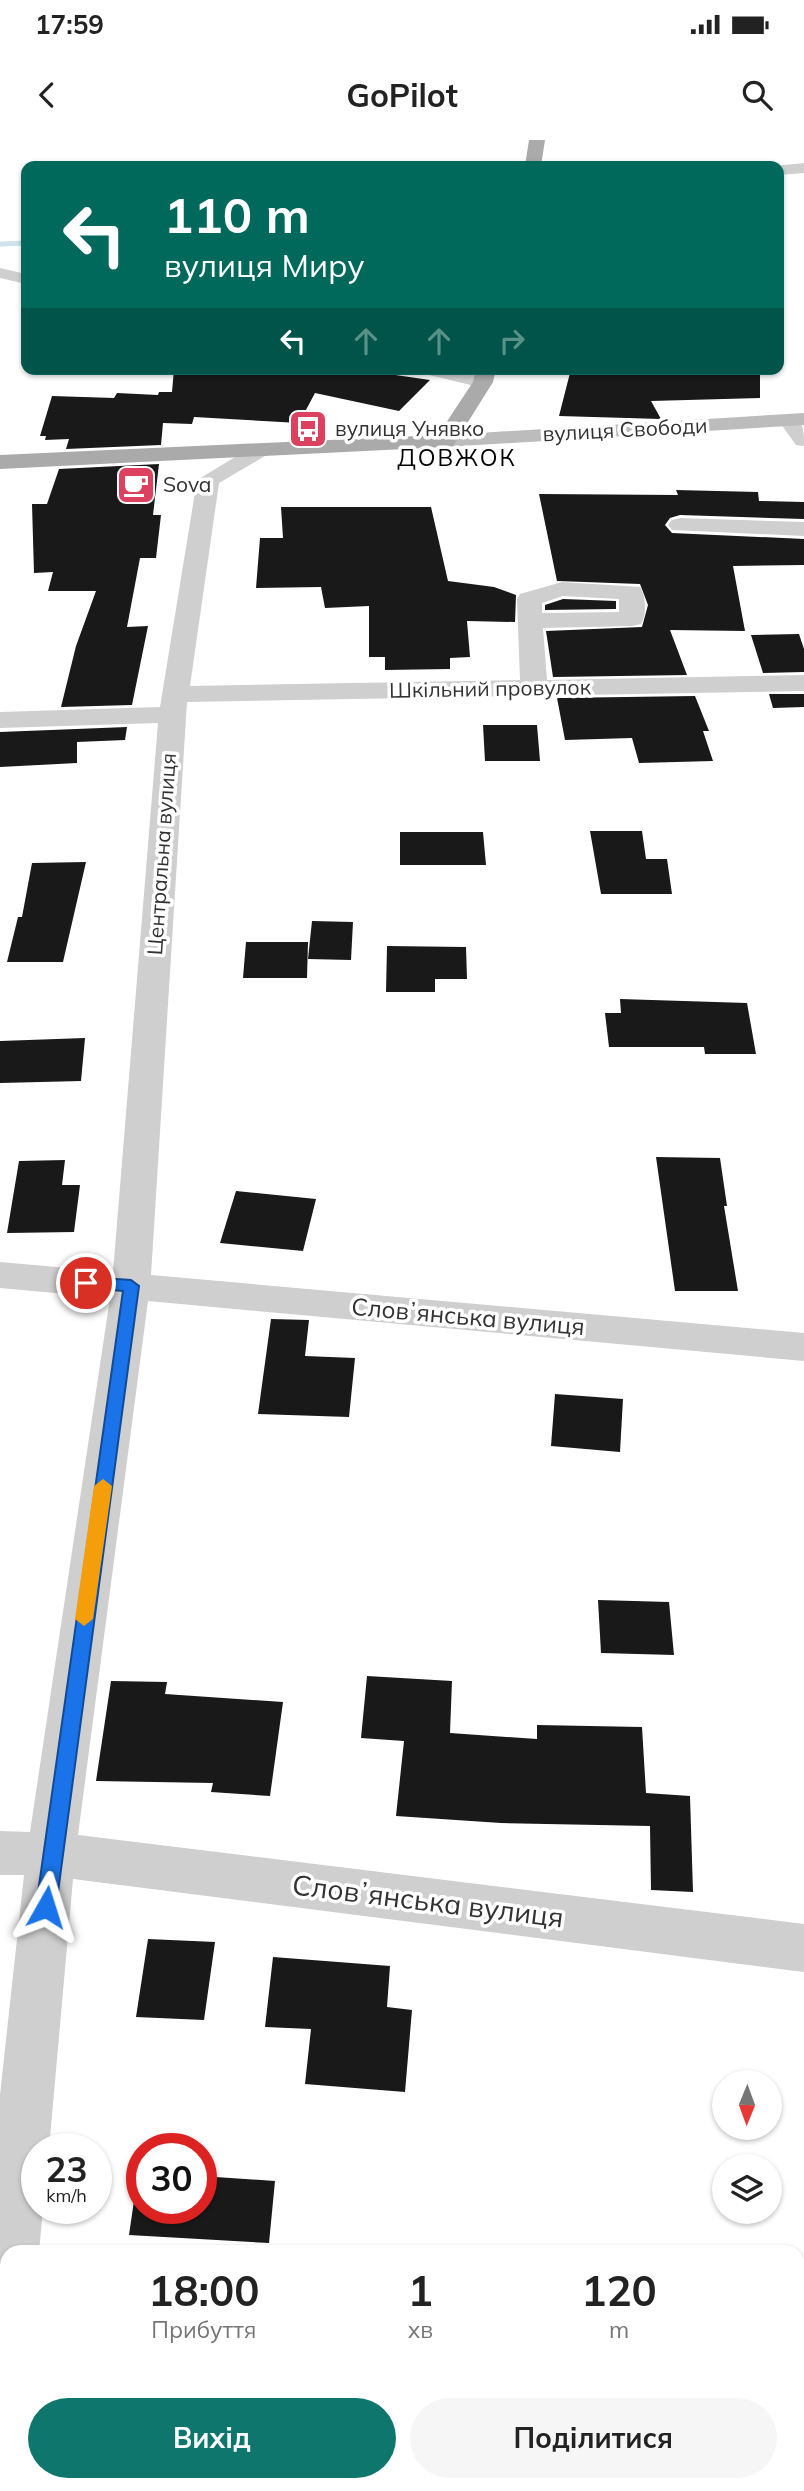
<!DOCTYPE html>
<html lang="uk">
<head>
<meta charset="utf-8">
<style>
  :root { --surface:#fff; --page:#f6f6f6; --text:#222; --muted:#767676; --accent:#0f766e }
  body { margin:0; font-family:Mulish,sans-serif; background:var(--page); color:var(--text); height:100vh; display:flex; flex-direction:column; font-size:26px; white-space:nowrap }
  * { box-sizing:border-box; margin:0 }
  p { font-size:23px; color:var(--muted) }
  .icon { flex:none; width:38px; height:38px; fill:none; stroke:currentColor; stroke-width:2; stroke-linecap:round; stroke-linejoin:round }
  .map { position:relative; flex:1; overflow:hidden }
  .sheet { position:absolute; left:0px; top:2105px; width:805px; height:247px; display:flex; flex-direction:column; background:var(--surface); border-radius:21px 21px 0 0; box-shadow:0 2px 5px #0004 }
  .sheet>* { flex:none }
  .guide { position:absolute; left:21px; top:21px; width:763px; height:214px; border-radius:14px; box-shadow:0 2px 5px #0004; background:#00695c; color:#fff; overflow:hidden }
  .needle { width:46px; rotate:181deg }
  .tools { position:absolute; left:712px; top:1930px; display:grid; gap:14px }
  .tools a { display:grid; place-items:center; width:70px; height:70px; border-radius:50%; background:var(--surface); box-shadow:0 2px 5px #0004; font-size:35px }
  .speed { position:absolute; left:21px; top:1993px; display:flex; gap:14px; font-size:35px; font-weight:700; text-align:center }
  .speed>* { display:grid; place-content:center; width:91px; height:91px; border-radius:50%; background:var(--surface); box-shadow:0 2px 5px #0004; line-height:1 }
  .speed small { font-size:18px; font-weight:400 }
  .speed .limit { border:10px solid #d22; background:#fff; color:#111 }
  .pin { position:absolute; display:grid; place-items:center; width:60px; height:60px; color:#fff; margin:-30px; border:4px solid #fff; border-radius:50%; box-shadow:0 2px 7px #0007 }
  .me { position:absolute; width:77px; margin:-38px; rotate:6deg; stroke-linejoin:round; filter:drop-shadow(0 0 5px #0008) }
  .turn { display:flex; align-items:center; gap:24px; height:147px; padding:0 28px; font-size:32px }
  .turn .icon { width:91px; height:91px; stroke-width:2.5 }
  .turn b { display:block; font-size:49px; line-height:60px }
  .lanes { display:flex; align-items:center; height:66px; padding:0 28px; background:#0003; justify-content:center; gap:35px; direction:ltr }
  .lanes .off { opacity:.35 }
  .eta { display:flex; justify-content:space-evenly; align-items:center; height:119px; text-align:center }
  .eta b { font-size:42px; font-weight:700; line-height:49px }
  .primary-button { display:flex; gap:14px; margin-top:auto; padding:14px 28px }
  .primary-button a { flex:1; height:80px; border-radius:42px; background:var(--accent); color:#fff; font-size:28px; font-weight:700; line-height:80px; text-align:center }
  .primary-button a+a { background:var(--page); color:var(--text) }
  .status { display:flex; justify-content:space-between; align-items:center; height:49px; padding:0 35px; background:var(--surface); direction:ltr }
  .status svg { height:19px; fill:currentColor }
  header { display:flex; justify-content:space-between; align-items:center; height:91px; padding:0 28px; background:var(--surface); font-size:32px; font-weight:700 }
  .map>svg:first-child { display:block }
</style>
</head>
<body>
<div class="status"><b>17:59</b><svg viewBox="0 0 49 12"><path d="M0 12V9h3v3zM5 12V6h3v6zM10 12V3h3v9zM15 12V0h3v12zM26 1h20v11H26zM47 4h2v5h-2z"/></svg></div>
<header><svg class="icon" aria-label="back" viewBox="0 0 24 24"><path d="M15 5l-7 7 7 7"/></svg>GoPilot<svg class="icon" aria-label="search" viewBox="0 0 24 24"><circle cx="10" cy="10" r="6"/><path d="M15 15l6 6"/></svg></header>
<div class="map">
<svg width="804" height="2351" viewBox="0 0 804 2351">
  <rect width="100%" height="100%" fill="#fff"/>
  <g fill="none" stroke-linecap="round" stroke-linejoin="round">
    <!-- stream -->
    <path stroke="#cde2ea" stroke-width="5" d="M0,104L26,103"/>
  </g>
  <!-- building -->
  <g fill="#191919">
    <path d="M174,229H354L430,240L399,271L315,253L299,283L194,277L192,284L163,283L161,305L66,309L69,299L45,300L46,296H40L52,256L114,258L117,253L158,255L159,252H172Z"/>
    <path d="M571,229H760V258L651,261L661,279L559,276Z"/>
    <path d="M159,324L153,375H161L156,418H140L127,487L148,486L132,565L61,567L76,506L96,451H48L53,432L34,433L32,364H47L59,329Z"/>
    <path d="M676,350L758,352L759,361L804,362V379L680,375L670,378L665,385L672,393L804,399V425L733,426L745,491L670,490L687,535L553,537L546,491L642,487L648,465L640,444L557,441L539,354L678,355Z"/>
    <path d="M281,367H431L448,441L494,447L516,455L515,482L467,481L470,517L450,518V529L385,530V517H369V466L325,468L321,447L256,448L260,398H283Z"/>
    <path d="M563,459L616,461V469L545,470V465Z"/>
    <path d="M799,494L804,509V532L763,533L751,495Z"/>
    <path d="M769,554H804V567L773,568Z"/>
    <path d="M695,556L709,591H703L713,621L639,623L632,598L565,600L557,558Z"/>
    <path d="M483,585H537L540,621H485Z"/>
    <path d="M127,587L125,600L77,602V623L0,627V592Z"/>
    <path d="M590,691H642L646,719H667L672,754H601Z"/>
    <path d="M400,692H483L486,725H400Z"/>
    <path d="M86,722L63,822H7L18,777H22L32,723Z"/>
    <path d="M312,781L353,782L351,820L308,819Z"/>
    <path d="M246,802H308L307,838H243Z"/>
    <path d="M387,806L466,807L467,839H435V852H386Z"/>
    <path d="M620,859L747,863L756,914H705L704,907H609L605,873H621Z"/>
    <path d="M85,898L81,941L0,943V901Z"/>
    <path d="M656,1017L720,1018L727,1066H724L738,1151H675Z"/>
    <path d="M65,1020L62,1045H80L74,1092L7,1093L19,1021Z"/>
    <path d="M236,1051L316,1059L303,1111L220,1103Z"/>
    <path d="M271,1179L309,1180L305,1216L355,1218L349,1277L258,1274Z"/>
    <path d="M555,1254L623,1259L620,1312L551,1306Z"/>
    <path d="M598,1460L669,1462L674,1515L601,1513Z"/>
    <path d="M367,1536L452,1541L450,1593L537,1599V1585L642,1587L646,1653L690,1656L693,1752L651,1750L650,1686L501,1683L396,1676L404,1601L361,1598Z"/>
    <path d="M111,1541L167,1542L165,1554L283,1562L270,1656L211,1652L213,1643L96,1641Z"/>
    <path d="M148,1799L215,1802L204,1880L136,1877Z"/>
    <path d="M273,1817L390,1826L387,1867L412,1870L405,1952L305,1944L311,1889L265,1887Z"/>
    <path d="M138,2033H142V2068H201V2036L275,2041L269,2103L129,2095Z"/>
  </g>
  <g fill="none" stroke-linecap="round" stroke-linejoin="round">
    <!-- street -->
    <g fill="#cfcfcf" fill-rule="evenodd">
      <path d="M804,23V33L779,35V26H774Z"/>
      <path d="M0,128L26,134V144L0,138Z"/>
      <path d="M418,229H455L490,238L493,242L483,248L421,233Z"/>
      <path d="M789,274C804,278 804,292 804,306L796,305L778,280Z"/>
      <path d="M257,304L268,311L265,316L219,343L190,546L520,540L517,459L520,454L562,442L640,447C646,456 647,475 641,484L632,486L543,488L547,540L804,535V551L187,562L151,1135L804,1193V1221L148,1161L78,1695L804,1784V1832L73,1739L49,2009H37V2068H43L39,2112H7V2248L0,2250V1955L24,1735H0V1691L30,1692L110,1158L0,1148V1122L113,1132L158,583L0,588V572L160,567L197,340ZM563,456L619,459V472L542,473V463Z"/>
      <path d="M680,378L804,382V396L672,390L668,385L672,380Z"/>
    </g>
    <!-- secondary -->
    <path fill="#bcbcbc" fill-rule="evenodd" d="M804,273V285L445,307L434,301L445,295Z"/>
    <!-- primary -->
    <g fill="#aaa" fill-rule="evenodd">
      <path d="M529,0H545L541,26H525Z"/>
      <path d="M476,229H496L493,242L453,306L445,307L0,329V315L438,295L473,242Z"/>
    </g>
  </g>
  <!-- route -->
  <path fill="#1a73e8" stroke="#114b97" stroke-width="2" d="M86,1137L131,1140L139,1146L56,1767L53,1774L46,1777L39,1774L36,1767L123,1151L81,1147V1139Z"/>
  <!-- slow -->
  <path fill="#f59e0b" d="M103,1339L112,1346L93,1479L84,1486L75,1479L94,1346Z"/>
  <!-- icons -->
  <defs>
    <symbol id="bus-square" viewBox="-11 -11 22 22"><rect x="-9" y="-9" width="18" height="18" rx="4" fill="#dc4160" stroke="#fff"/><path d="M-5-6H5V4H4V6H2V4H-2V6H-4V4H-5ZM-3.5-4V0h7V-4ZM-3.5 1.2v1.5H-2V1.2ZM2 1.2v1.5H3.5V1.2Z" fill="#fff"/></symbol>
    <symbol id="cafe-square" viewBox="-11 -11 22 22"><rect x="-9" y="-9" width="18" height="18" rx="4" fill="#dc4160" stroke="#fff"/><path d="M-5.5-4.5H6V0H3Q3 3.5 0 3.5H-2.5Q-5.5 3.5-5.5 0ZM3-3.2v2h1.7v-2ZM-6 4.5H4V6H-6Z" fill="#fff"/></symbol>
  </defs>
  <g fill-rule="evenodd">
    <use href="#bus-square" x="286" y="267" width="44" height="44"/>
    <use href="#cafe-square" x="114" y="323" width="44" height="44"/>
  </g>
  <g text-anchor="middle" stroke-width="7" stroke-linejoin="round" paint-order="stroke">
    <!-- far-poi labels -->
    <g font-size="21" fill="#323232" stroke="#fff" text-anchor="start">
      <text x="335" y="296">вулиця Унявко</text>
      <text x="163" y="352">Sova</text>
    </g>
    <!-- far-street labels -->
    <g font-size="21" fill="#323232" stroke="#fff">
      <text transform="translate(625 290) rotate(-3)" y="7">вулиця Свободи</text>
      <text transform="translate(490 549) rotate(-1)" y="7">Шкільний провулок</text>
      <text transform="translate(162 714) rotate(-86)" y="7">Центральна вулиця</text>
    </g>
    <!-- far-quarter labels -->
    <g font-size="23" letter-spacing="2" fill="#000" stroke="#fff">
      <text x="457" y="326">ДОВЖОК</text>
    </g>
    <!-- street labels -->
    <g font-size="24" fill="#323232" stroke="#fff">
      <text transform="translate(468 1177) rotate(5)" y="8">Словʼянська вулиця</text>
    </g>
    <!-- near-street labels -->
    <g font-size="28" fill="#323232" stroke="#fff">
      <text transform="translate(428 1761) rotate(7)" y="10">Словʼянська вулиця</text>
    </g>
  </g>
</svg>
<div class="tools">
<a><svg class="needle" viewBox="-14 -14 28 28"><path d="M0-13l5 13h-10z" fill="#e53935"/><path d="M0 13l5-13h-10z" fill="#767676"/></svg></a>
<a><svg class="icon" aria-label="layers" viewBox="0 0 24 24"><path d="M12 4l9 5-9 5-9-5zM3 14l9 5 9-5"/></svg></a>
</div>
<div class="speed"><div>23<small>km/h</small></div><div class="limit">30</div></div>
<div class="pin" style="left:86px;top:1143px;background:#d93025"><svg class="icon" aria-label="arrive" viewBox="0 0 24 24"><path d="M6 21V4h12l-3 4 3 4H6"/></svg></div>
<svg class="me" style="left:46px;top:1767px" viewBox="-20 -20 40 40"><path d="M0-17L14 15 0 8-14 15z" fill="#1a73e8" stroke="#fff" stroke-width="4"/></svg>
<div class="guide">
<div class="turn"><svg class="icon" aria-label="left" viewBox="0 0 24 24"><path d="M17 20v-9H6M10 6l-5 5 5 5"/></svg><div><b>110 m</b>вулиця Миру</div></div>
<div class="lanes"><svg class="icon" aria-label="left" viewBox="0 0 24 24"><path d="M17 20v-9H6M10 6l-5 5 5 5"/></svg><svg class="icon off" aria-label="ahead" viewBox="0 0 24 24"><path d="M12 20V5M6 11l6-6 6 6"/></svg><svg class="icon off" aria-label="ahead" viewBox="0 0 24 24"><path d="M12 20V5M6 11l6-6 6 6"/></svg><svg class="icon off" aria-label="right" viewBox="0 0 24 24"><path d="M7 20v-9h11M14 6l5 5-5 5"/></svg></div>
</div>
<section class="sheet">
<div class="eta">
<div><b>18:00</b><p>Прибуття</p></div>
<div><b>1</b><p>хв</p></div>
<div><b>120</b><p>m</p></div>
</div>
<div class="primary-button"><a>Вихід</a><a>Поділитися</a></div>
</section>
</div>
</body>
</html>
